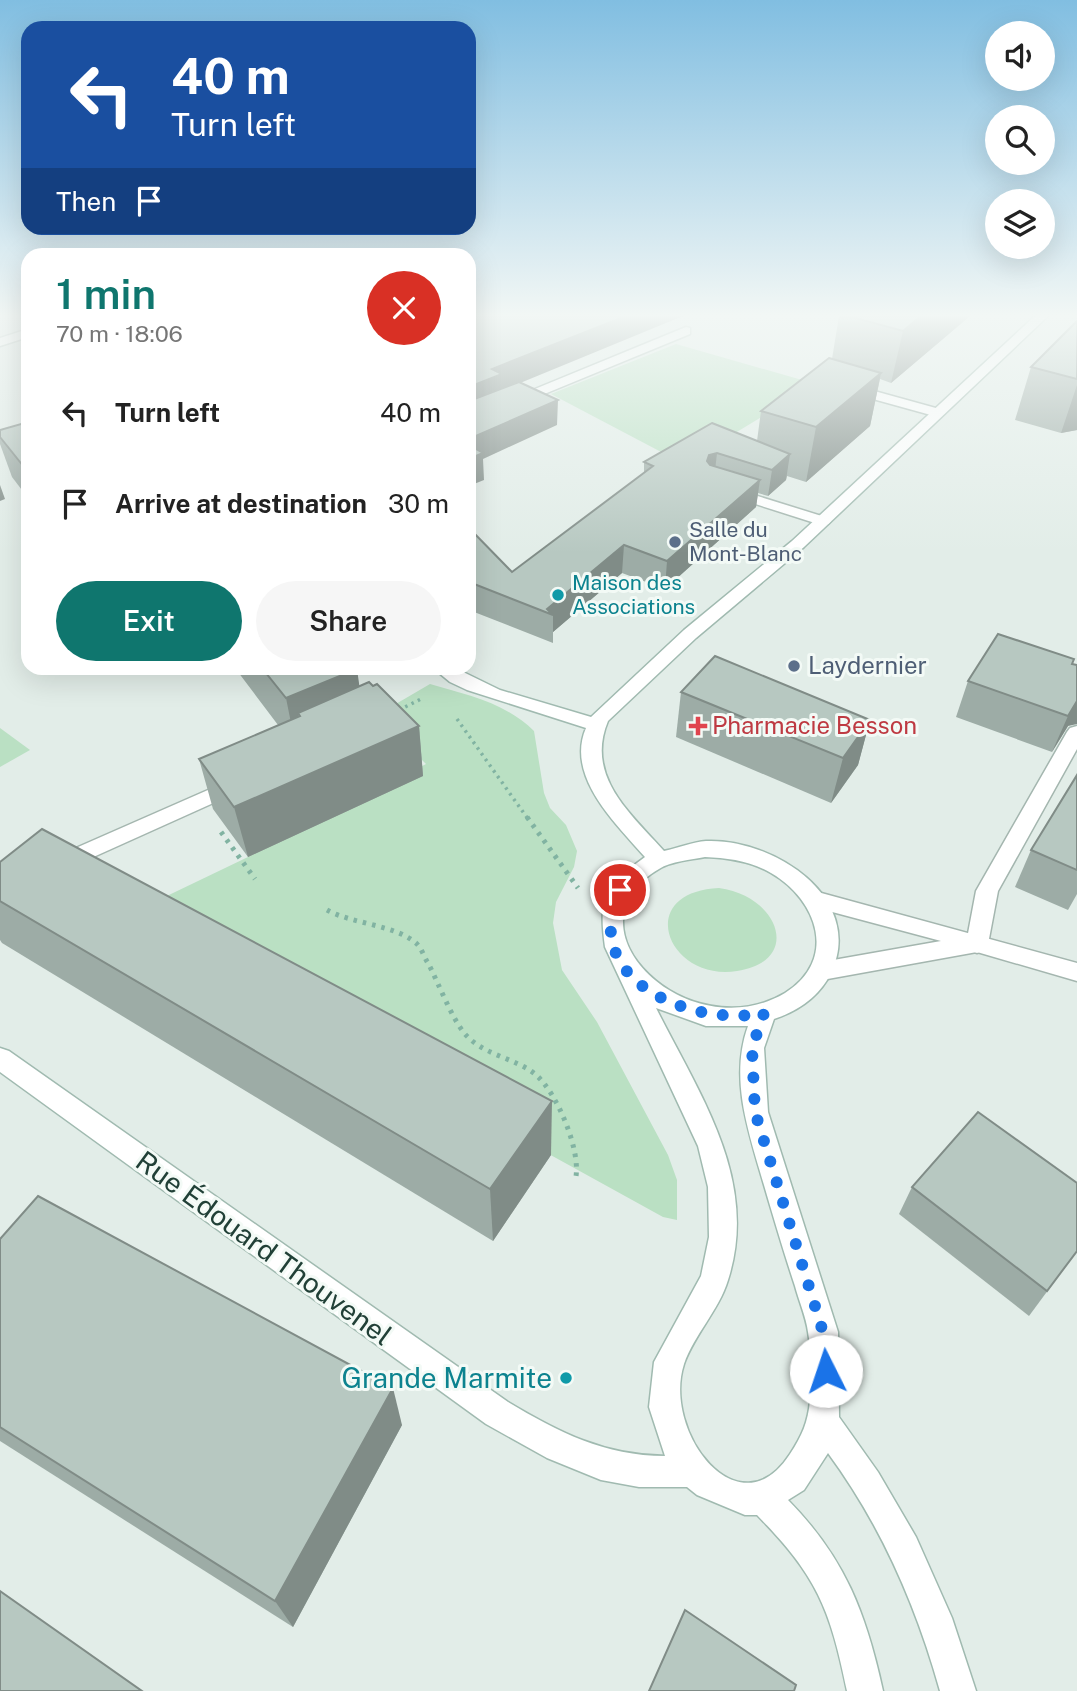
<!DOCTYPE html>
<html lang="en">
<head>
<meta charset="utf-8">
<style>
  :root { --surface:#fff; --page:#f6f6f6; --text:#222; --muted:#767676; --accent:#0f766e }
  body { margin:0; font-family:"Public Sans",sans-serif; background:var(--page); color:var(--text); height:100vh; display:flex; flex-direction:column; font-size:26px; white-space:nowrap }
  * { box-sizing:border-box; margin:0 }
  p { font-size:23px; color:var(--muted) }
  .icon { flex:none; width:38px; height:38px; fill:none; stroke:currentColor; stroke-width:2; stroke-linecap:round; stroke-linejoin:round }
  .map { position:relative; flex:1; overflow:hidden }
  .side { position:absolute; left:21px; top:248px; width:455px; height:427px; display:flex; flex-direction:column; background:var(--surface); border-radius:21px; box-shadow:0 7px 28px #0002 }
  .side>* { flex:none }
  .banner { position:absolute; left:21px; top:21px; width:455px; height:214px; border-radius:21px; box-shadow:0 7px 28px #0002; background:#1a4fa0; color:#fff; overflow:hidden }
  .buttons { position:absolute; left:985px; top:21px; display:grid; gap:14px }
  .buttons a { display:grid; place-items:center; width:70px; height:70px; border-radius:50%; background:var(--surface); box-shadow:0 7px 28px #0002; font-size:35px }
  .pin { position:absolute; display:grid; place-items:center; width:60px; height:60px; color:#fff; margin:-30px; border:4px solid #fff; border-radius:50%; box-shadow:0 2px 7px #0007 }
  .me { position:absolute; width:77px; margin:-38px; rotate:356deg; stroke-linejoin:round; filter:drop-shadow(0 0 5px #0008) }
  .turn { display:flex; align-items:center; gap:24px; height:147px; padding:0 35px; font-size:32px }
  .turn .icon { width:91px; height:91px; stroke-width:2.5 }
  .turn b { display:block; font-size:49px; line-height:60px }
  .then { display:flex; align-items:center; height:66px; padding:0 35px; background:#0003; gap:14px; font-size:26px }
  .round { display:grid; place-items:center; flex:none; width:74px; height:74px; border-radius:37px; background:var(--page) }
  .head { display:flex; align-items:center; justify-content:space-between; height:119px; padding:0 35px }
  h1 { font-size:42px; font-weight:600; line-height:52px; color:var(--accent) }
  .primary-button { display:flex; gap:14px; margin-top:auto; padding:14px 35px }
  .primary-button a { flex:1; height:80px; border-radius:42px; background:var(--accent); color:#fff; font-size:28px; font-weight:600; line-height:80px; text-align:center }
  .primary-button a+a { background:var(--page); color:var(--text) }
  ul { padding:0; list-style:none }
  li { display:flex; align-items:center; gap:21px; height:91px; padding:0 35px }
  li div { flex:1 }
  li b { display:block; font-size:26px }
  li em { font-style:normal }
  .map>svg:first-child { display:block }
</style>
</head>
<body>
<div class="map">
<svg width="1077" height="1691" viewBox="0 0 1077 1691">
  <rect width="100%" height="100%" fill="#e2ede8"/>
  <!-- green -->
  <g fill="#bae0c3">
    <path d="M676,344L816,384L684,464L551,394Z"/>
    <path d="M430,684C468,695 506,703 534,731L544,793L550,808L566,825L577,851L574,867L556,902L553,923L562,970L597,1022L668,1155L677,1180V1220L663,1217L121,918L248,857L426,764L377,715Z"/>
    <path d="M0,728L30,750L0,767Z"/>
    <path d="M719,888C779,896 803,961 737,971C667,982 633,892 719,888Z"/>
  </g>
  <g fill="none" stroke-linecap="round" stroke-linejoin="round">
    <defs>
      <g id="lane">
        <path d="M686,327L690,328V334L469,425V416Z"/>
        <path d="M28,329V337L0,346V338Z"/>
        <path d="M849,384L943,410L945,413L938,417L844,391V385Z"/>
        <path d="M732,488L828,518L831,521L828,524H818L727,495L725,492Z"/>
        <path d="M1077,726V749L998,891L988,944L985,950L977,953L969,950L966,944L976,891L1067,732L1070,728Z"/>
        <path d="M233,779L240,781L243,786L240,791L69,868L61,871L53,868L50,863L53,858Z"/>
      </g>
      <path id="street" d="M814,891L1077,963V981L977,952L822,980L814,978L810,971L814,964L822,962L941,941L806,905L803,899L806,893Z"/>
      <path id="secondary" d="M1035,316H1048L804,547L696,638L608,721C585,776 630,813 664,851C678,848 693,842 706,841C773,838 866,898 831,973C819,997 798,1011 774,1019L764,1048L768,1112L838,1332L839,1417L878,1472L916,1537L952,1618L976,1691H940C916,1605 881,1525 828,1453L804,1490L788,1500C845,1558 866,1613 883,1691H847C830,1608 817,1576 757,1515H745L697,1495L687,1487H639L601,1480L547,1458L486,1424L0,1072V1048L9,1051L508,1402C558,1432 605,1456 665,1456L649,1407L654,1362L701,1276L709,1237L708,1187L698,1146L605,947C598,897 605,886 645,857C616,824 565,776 586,728L467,690L450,682L433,668H455L500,690L591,717L684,630L792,541ZM705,857C728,858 751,861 771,873C818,900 838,960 785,993C689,1050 559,927 659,869C671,861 691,860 705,857ZM656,1008L706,1026H748C729,1079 749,1133 764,1185C774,1219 784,1253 795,1286C799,1301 806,1317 808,1332C812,1353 811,1379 810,1401C808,1422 802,1436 790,1454C739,1533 662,1432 684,1364C694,1335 719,1310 728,1280C760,1180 699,1094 656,1008Z"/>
    </defs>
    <!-- lane casing -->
    <use href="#lane" stroke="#a4b6af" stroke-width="3"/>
    <!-- street casing -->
    <use href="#street" stroke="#a4b6af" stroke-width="3"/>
    <!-- secondary casing -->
    <use href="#secondary" stroke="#a0bab0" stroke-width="3"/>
    <!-- path-far1 -->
    <g stroke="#81b3a2" stroke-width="3.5" stroke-dasharray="2.5 4.5" stroke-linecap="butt">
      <path d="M399,710L423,698"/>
      <path d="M457,719L528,819"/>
    </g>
    <!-- path -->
    <g stroke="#81b3a2" stroke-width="5" stroke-dasharray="3.5 6" stroke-linecap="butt">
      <path d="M527,817L578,888"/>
      <path d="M221,832L255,879"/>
      <path d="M327,910C352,924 397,925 417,944C422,949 424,957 428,963C438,982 452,1019 465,1034C483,1055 515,1058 535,1074C557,1092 583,1154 575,1181"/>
    </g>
    <!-- lane -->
    <use href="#lane" fill="#fff" fill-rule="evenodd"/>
    <!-- street -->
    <use href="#street" fill="#fff" fill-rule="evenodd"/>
    <!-- secondary -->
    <use href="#secondary" fill="#fff" fill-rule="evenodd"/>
  </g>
  <!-- wall -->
  <g fill="#9daca6">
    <path d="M839,316H970L891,383L880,379L870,426L806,482L787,476L786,480L768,496L758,493L756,507L665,589L622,573L553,632V643L469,610V528L512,572L644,473V462L757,441L761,411L832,359Z"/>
    <path d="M1077,321V430L1061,433L1015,420L1031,367Z"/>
    <path d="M28,422V498L12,477L0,444V430Z"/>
    <path d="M1072,664L1068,726L1052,752L956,717L968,681Z"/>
    <path d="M235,668H356L359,686L419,726L423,776L248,857L213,809L199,759L278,725Z"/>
    <path d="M681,692L870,720L858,765L831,803L676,737Z"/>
    <path d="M1077,775V894L1068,910L1015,887L1031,850Z"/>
    <path d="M0,862L551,1155L493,1241L2,943L0,940Z"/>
    <path d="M912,1187L1077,1251L1029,1316L899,1214Z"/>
    <path d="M0,1239L402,1425L293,1627L0,1441Z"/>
  </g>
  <!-- shaded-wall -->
  <g fill="#808c87">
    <path d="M626,316H683L503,390L469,413V387L492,369Z"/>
    <path d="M921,316H970L891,383L903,331Z"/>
    <path d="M881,373L870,426L806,482L816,427Z"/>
    <path d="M1077,385V430L1061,433Z"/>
    <path d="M558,400L557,425L483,459L484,480L469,486V439Z"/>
    <path d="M717,453L714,480L707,461L709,455Z"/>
    <path d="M790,454L786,480L768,496L772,470Z"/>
    <path d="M760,480L756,507L665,589L667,561Z"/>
    <path d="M0,485L5,499L0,501Z"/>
    <path d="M624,545L622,573L553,632V615L547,609Z"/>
    <path d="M75,668H92L77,674Z"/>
    <path d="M357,669L364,719L300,716L298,713L304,745L296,748L286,698Z"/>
    <path d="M1077,701V724L1068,726L1052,752L1068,716Z"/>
    <path d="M870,720L858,765L831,803L843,758Z"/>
    <path d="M419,726L423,776L248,857L234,807Z"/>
    <path d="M552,1101L551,1155L493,1241L490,1189Z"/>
    <path d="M393,1388L402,1425L293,1627L275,1601Z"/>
  </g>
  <!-- building -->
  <g fill="#b7c8c1" stroke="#808c87" stroke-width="2">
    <path d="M469,316H626L492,369L502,374L469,387Z"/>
    <path d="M848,316H921L903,331Z"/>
    <path d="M1077,321V379L1031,367Z"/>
    <path d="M829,358L881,373L816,427L761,411Z"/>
    <path d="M519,382L558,400L469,439V401Z"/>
    <path d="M28,422V472L0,437V430Z"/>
    <path d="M712,423L790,454L772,470L717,453L709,455L707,461L710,465L760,480L667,561L624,545L547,609L553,615L469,582V528L512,572L653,466L644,462Z"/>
    <path d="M469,445L483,453L469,459Z"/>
    <path d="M998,634L1074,659L1072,664L1077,665V701L1068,716L968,681Z"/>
    <path d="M715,656L870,720L843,758L681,692Z"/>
    <path d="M262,668H356L357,669L286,698Z"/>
    <path d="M369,682L373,686L377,684L419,726L234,807L199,759L300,716L298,713Z"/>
    <path d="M1077,775V870L1031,850Z"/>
    <path d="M42,829L552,1101L490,1189L0,901V862Z"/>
    <path d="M978,1112L1077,1183V1251L1047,1291L912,1187Z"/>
    <path d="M38,1196L393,1388L275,1601L0,1427V1239Z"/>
    <path d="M0,1591L142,1691H0Z"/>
    <path d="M685,1610L796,1685L794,1691H649Z"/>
  </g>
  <!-- sky -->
  <linearGradient id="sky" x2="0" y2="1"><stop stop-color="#81bee1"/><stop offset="0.57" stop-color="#f2f7f5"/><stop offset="1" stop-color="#f2f7f5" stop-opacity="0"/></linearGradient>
  <rect width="1077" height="553" fill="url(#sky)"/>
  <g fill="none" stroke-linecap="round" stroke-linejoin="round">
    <!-- route -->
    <path stroke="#1a73e8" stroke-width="12" stroke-dasharray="0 21.6" d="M620,890C577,980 693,1028 764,1013L752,1048L755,1112L823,1332L826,1371"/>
  </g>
  <!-- markers -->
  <g fill="#5c6f8a" stroke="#f3faf6" stroke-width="2.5">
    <circle cx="675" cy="542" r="7"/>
    <circle cx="794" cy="666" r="7"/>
  </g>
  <g fill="#0f9aa8" stroke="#f3faf6" stroke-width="2.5">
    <circle cx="558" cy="595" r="7"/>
    <circle cx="566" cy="1378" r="7"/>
  </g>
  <path fill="#e0444e" stroke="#f3faf6" stroke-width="2.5" d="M694.5 715.5h7v7h7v7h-7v7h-7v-7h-7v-7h7z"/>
  <g text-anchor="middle" stroke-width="6" stroke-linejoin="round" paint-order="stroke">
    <!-- far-service labels -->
    <g font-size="21" fill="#4e5e75" stroke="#f3faf6" text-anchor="start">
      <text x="689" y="537">Salle du<tspan x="689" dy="24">Mont-Blanc</tspan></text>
    </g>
    <!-- far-culture labels -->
    <g font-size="21" fill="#0d838f" stroke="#f3faf6" text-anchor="start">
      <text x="572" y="590">Maison des<tspan x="572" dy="24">Associations</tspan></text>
    </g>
    <!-- service labels -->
    <g font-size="24" fill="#4e5e75" stroke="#f3faf6" text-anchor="start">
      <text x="808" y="674">Laydernier</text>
    </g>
    <!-- health labels -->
    <g font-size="24" fill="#be3a42" stroke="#f3faf6" text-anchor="start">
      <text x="712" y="734">Pharmacie Besson</text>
    </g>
    <!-- near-street labels -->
    <g font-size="28" fill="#214037" stroke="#f3faf6">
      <text transform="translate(264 1248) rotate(36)" y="10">Rue Édouard Thouvenel</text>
    </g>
    <!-- near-culture labels -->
    <g font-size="28" fill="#0d838f" stroke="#f3faf6" text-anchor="end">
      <text x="552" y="1388">Grande Marmite</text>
    </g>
  </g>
</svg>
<div class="buttons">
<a><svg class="icon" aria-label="sound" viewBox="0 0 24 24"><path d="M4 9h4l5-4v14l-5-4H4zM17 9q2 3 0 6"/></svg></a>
<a><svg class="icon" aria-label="search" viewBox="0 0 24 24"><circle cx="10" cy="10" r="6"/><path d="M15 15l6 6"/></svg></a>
<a><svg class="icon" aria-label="layers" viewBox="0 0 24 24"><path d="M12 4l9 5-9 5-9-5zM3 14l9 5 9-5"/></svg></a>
</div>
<div class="pin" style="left:620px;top:890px;background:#d93025"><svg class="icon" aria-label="arrive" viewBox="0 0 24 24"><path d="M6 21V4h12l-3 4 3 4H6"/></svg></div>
<svg class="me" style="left:826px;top:1371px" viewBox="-20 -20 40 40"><circle r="19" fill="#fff"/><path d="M0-13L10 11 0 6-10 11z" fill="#1a73e8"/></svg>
<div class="banner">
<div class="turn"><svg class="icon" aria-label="left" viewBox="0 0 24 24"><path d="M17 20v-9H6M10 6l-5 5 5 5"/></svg><div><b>40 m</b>Turn left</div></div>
<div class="then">Then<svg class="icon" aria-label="arrive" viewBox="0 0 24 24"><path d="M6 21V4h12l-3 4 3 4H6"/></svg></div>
</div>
<section class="side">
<div class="head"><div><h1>1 min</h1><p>70 m · 18:06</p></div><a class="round" style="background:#d93025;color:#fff"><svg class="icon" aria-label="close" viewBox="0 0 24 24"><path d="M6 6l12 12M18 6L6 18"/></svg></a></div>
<ul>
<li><svg class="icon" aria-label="left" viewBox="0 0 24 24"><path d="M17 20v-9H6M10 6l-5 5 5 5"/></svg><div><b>Turn left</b></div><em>40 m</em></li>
<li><svg class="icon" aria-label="arrive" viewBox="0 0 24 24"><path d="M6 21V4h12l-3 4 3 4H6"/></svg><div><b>Arrive at destination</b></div><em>30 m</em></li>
</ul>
<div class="primary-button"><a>Exit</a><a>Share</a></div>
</section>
</div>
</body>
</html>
